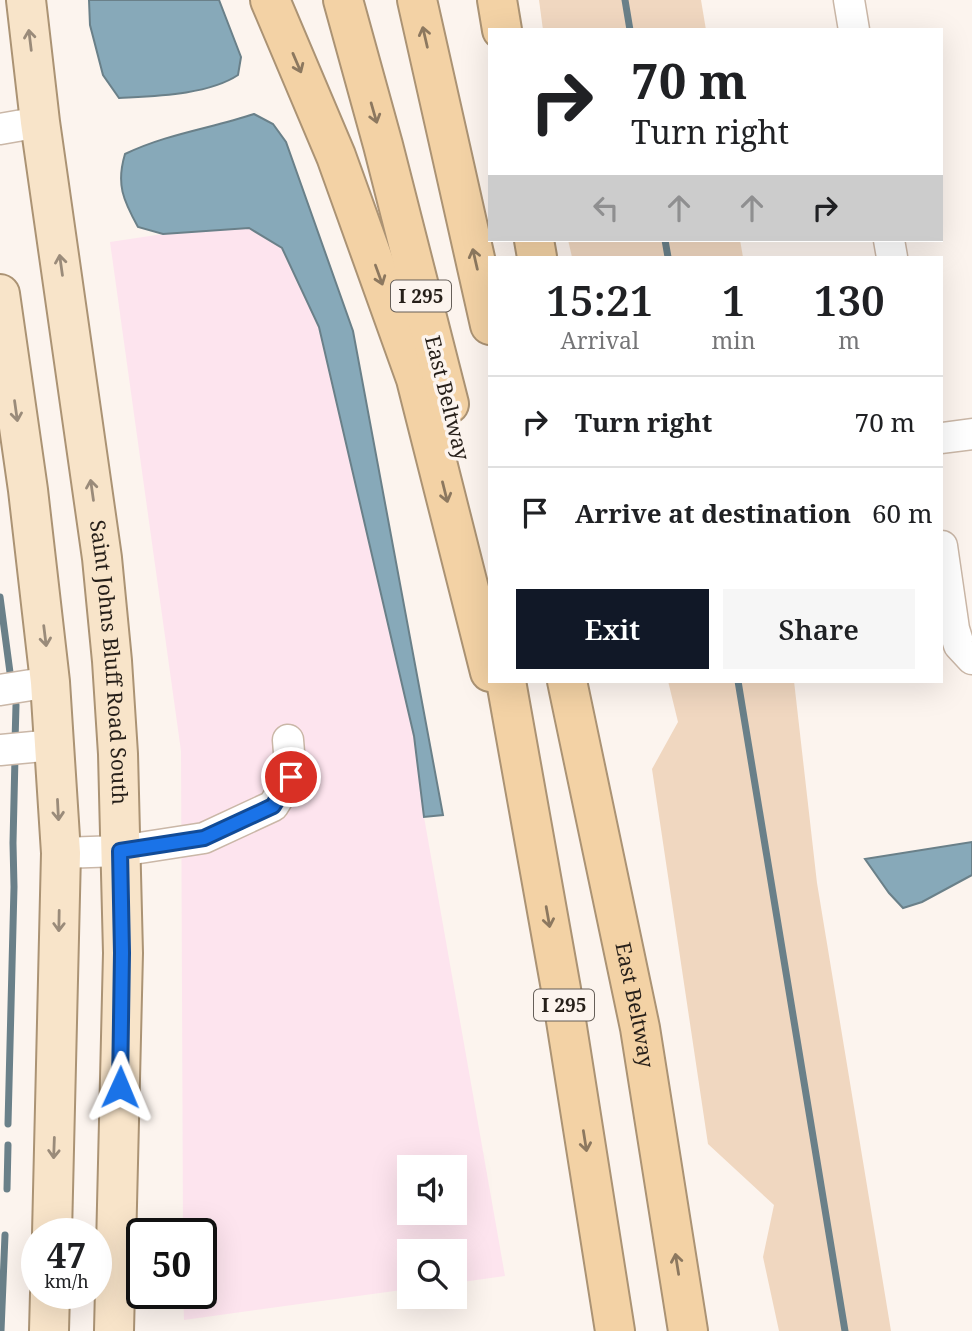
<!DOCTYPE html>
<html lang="en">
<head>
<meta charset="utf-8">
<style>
  :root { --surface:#fff; --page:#f6f6f6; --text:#202124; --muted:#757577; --line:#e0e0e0; --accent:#111827 }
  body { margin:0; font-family:"Noto Serif",serif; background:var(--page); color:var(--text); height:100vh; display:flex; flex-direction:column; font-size:26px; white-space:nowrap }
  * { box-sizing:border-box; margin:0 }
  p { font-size:23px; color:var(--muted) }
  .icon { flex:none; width:38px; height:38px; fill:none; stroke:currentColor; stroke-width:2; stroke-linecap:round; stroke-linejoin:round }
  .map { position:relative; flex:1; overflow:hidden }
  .panel { position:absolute; left:488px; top:256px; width:455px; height:427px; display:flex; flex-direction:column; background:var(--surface); border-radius:0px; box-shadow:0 7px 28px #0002 }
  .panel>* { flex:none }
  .banner { position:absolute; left:488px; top:28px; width:455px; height:214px; border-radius:0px; box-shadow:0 7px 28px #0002; background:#fff; color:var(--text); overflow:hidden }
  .buttons { position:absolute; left:397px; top:1155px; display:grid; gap:14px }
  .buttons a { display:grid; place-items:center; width:70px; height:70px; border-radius:0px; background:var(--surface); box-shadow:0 7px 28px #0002; font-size:35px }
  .speed { position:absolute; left:21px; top:1218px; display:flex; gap:14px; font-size:35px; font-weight:700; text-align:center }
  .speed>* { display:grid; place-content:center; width:91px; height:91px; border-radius:50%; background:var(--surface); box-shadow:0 7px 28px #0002; line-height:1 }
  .speed small { font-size:18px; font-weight:400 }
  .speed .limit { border:4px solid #111; border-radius:10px; background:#fff; color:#111 }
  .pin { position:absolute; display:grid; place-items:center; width:60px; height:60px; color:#fff; margin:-30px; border:4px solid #fff; border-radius:50%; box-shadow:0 2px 7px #0007 }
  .me { position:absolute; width:77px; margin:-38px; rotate:1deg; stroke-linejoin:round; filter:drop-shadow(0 0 5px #0008) }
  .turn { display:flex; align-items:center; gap:24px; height:147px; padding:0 28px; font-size:32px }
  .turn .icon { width:91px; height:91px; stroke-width:2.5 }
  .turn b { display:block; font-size:49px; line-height:60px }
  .lanes { display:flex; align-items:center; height:66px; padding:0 28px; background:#0003; justify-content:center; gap:35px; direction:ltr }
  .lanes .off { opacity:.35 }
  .eta { display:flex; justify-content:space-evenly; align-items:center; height:119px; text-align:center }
  .eta b { font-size:42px; font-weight:600; line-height:49px }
  .button { display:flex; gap:14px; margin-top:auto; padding:14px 28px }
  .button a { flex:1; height:80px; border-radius:0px; background:var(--accent); color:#fff; font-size:28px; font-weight:600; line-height:80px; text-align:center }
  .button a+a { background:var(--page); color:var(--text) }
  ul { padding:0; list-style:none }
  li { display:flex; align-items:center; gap:21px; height:91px; padding:0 28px; border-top:2px solid var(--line) }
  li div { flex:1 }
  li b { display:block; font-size:26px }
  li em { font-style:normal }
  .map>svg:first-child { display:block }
</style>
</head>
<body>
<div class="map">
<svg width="972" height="1331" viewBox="0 0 972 1331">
  <rect width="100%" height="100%" fill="#fcf4ee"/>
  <!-- industrial -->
  <path fill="#fde4ee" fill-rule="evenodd" d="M249,228L282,247L319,327L414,736L424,817L505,1276L455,1283V1251H410L409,1289L184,1320L183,1293H201V1234H183L181,751L110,242L163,234ZM410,1167H455V1213H410Z"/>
  <!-- green -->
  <g fill="#f0d7c0">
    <path d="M539,0H701L706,30H543Z"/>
    <path d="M568,240H740L743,257H572Z"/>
    <path d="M668,681H794L817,883L891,1331H779L763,1257L774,1205L708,1144L652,769L678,722Z"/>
  </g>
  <!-- water -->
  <g fill="#87a9b9" stroke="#6a8089" stroke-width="2">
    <path d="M89,0H219L241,57L238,75C208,95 154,96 119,98L103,75L90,25Z"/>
    <path d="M254,114L273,124L286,142L353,331L443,815L424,817L414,736L319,327L282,248L249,228L163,234L138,227C123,200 116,184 125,154C166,134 212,128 254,114Z"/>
    <path d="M972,842V875L922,902L903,908L889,893L865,859Z"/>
  </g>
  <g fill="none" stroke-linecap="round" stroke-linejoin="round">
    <!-- stream -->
    <g stroke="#6a8089" stroke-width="7">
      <path d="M625,0L630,30"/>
      <path d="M665,240L668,257"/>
      <path d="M0,597L11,680"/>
      <path d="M738,681L845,1331"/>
      <path d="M15,742L16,705"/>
      <path d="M8,1124L14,887L13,843L15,757"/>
      <path d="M7,1189L8,1145"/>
      <path d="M1,1331L5,1235"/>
    </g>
    <defs>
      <g id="minor">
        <path d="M849,0L854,30"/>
        <path d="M0,129L40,122"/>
        <path d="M889,240L892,257"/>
        <path d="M942,438L972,434"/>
        <path d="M942,546L954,629L959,645L972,659"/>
        <path d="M0,690L50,682"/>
        <path d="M0,750L54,745"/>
        <path d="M61,853L120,851L204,838L273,806L291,777L288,740"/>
      </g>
      <g id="major">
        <path id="s1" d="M26,0L40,122L102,558L112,661L118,754L123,953L114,1331"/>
        <path d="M0,294L28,490L50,682L61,853L52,1234"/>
        <path d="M49,1331L50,1293"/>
      </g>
      <g id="highway">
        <path d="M270,0L336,156L416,379L490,672"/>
        <path d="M343,0L383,145L449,404"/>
        <path d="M417,0L490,325"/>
        <path d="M497,0L502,30"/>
        <path d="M534,240L537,257"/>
        <path d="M506,681L561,989L615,1331"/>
        <path id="s2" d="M567,681L640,1028L688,1331"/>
      </g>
    </defs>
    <!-- minor casing -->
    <use href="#minor" stroke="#cab7a7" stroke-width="33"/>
    <!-- major casing -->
    <use href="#major" stroke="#ab9374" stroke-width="42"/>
    <!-- highway casing -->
    <use href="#highway" stroke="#ab9374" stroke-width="42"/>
    <!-- minor -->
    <use href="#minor" stroke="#fff" stroke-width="30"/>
    <!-- major -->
    <use href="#major" stroke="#f8e4c9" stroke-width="38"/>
    <!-- highway -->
    <use href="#highway" stroke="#f3d2a5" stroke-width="38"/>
  </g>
  <!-- one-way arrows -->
  <defs><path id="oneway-shaft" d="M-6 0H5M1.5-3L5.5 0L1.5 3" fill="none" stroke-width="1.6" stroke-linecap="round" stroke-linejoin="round" transform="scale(1.75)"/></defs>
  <g stroke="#8c785f">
    <use href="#oneway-shaft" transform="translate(425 37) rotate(-103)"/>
    <use href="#oneway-shaft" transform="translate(297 63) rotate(67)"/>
    <use href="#oneway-shaft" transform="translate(374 113) rotate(74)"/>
    <use href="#oneway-shaft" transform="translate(475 259) rotate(-103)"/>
    <use href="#oneway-shaft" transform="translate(379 275) rotate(70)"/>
    <use href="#oneway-shaft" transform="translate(445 492) rotate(76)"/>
    <use href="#oneway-shaft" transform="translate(548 917) rotate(80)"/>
    <use href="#oneway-shaft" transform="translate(585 1141) rotate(81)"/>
    <use href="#oneway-shaft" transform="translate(677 1264) rotate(-99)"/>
  </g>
  <g stroke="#9a8b7a">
    <use href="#oneway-shaft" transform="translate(30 40) rotate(-97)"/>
    <use href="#oneway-shaft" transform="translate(61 265) rotate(-98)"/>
    <use href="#oneway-shaft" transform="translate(16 411) rotate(82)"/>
    <use href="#oneway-shaft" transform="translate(92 490) rotate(-98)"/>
    <use href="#oneway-shaft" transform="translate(45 636) rotate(83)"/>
    <use href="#oneway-shaft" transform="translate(58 810) rotate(87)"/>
    <use href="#oneway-shaft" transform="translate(59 921) rotate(91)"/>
    <use href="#oneway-shaft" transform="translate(54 1148) rotate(92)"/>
  </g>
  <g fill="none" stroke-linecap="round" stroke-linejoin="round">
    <defs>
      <path id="route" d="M120,1087L122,953L120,851L204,838L273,806L291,777"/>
    </defs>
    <!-- route casing -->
    <use href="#route" stroke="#114b97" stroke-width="18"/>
    <!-- route -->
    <use href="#route" stroke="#1a73e8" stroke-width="12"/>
  </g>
  <g text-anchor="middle" stroke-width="7" stroke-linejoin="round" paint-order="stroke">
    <!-- shield labels -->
    <g fill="#fcf4ee" stroke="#665f59" stroke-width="2">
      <rect x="391" y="280.5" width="60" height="31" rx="5"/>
      <rect x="534" y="989.5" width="60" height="31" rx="5"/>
    </g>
    <g font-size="19" font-weight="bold" fill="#261f19">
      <text x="421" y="303">I 295</text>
      <text x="564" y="1012">I 295</text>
    </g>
    <!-- street labels -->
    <g font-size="21" fill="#261f19" stroke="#fcf4ee">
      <text transform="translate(447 398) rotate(76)" y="7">East Beltway</text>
      <text dy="7" stroke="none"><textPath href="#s1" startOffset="668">Saint Johns Bluff Road South</textPath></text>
      <text dy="7" stroke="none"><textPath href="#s2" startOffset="331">East Beltway</textPath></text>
    </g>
  </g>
</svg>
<div class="buttons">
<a><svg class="icon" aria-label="sound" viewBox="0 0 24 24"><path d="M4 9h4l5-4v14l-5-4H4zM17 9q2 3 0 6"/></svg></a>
<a><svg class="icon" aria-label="search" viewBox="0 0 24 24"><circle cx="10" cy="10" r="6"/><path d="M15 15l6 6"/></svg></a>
</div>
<div class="speed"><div>47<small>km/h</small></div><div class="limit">50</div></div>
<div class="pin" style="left:291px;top:777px;background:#d93025"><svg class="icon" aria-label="arrive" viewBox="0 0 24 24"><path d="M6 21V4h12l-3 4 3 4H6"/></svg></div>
<svg class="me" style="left:120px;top:1087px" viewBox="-20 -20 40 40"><path d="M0-17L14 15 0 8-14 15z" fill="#1a73e8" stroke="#fff" stroke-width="4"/></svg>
<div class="banner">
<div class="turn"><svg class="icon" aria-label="right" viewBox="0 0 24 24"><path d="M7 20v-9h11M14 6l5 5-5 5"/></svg><div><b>70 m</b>Turn right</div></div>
<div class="lanes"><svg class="icon off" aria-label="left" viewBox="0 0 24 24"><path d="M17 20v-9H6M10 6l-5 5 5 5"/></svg><svg class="icon off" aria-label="ahead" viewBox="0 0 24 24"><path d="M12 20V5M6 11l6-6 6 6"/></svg><svg class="icon off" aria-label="ahead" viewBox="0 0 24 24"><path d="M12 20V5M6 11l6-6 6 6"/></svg><svg class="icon" aria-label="right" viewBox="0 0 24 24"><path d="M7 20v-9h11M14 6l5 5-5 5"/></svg></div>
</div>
<section class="panel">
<div class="eta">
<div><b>15:21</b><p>Arrival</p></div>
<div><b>1</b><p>min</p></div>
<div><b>130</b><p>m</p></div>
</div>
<ul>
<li><svg class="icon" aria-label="right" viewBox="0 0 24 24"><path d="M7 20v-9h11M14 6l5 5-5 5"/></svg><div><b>Turn right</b></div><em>70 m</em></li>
<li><svg class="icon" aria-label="arrive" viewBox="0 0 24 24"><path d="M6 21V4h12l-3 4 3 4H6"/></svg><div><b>Arrive at destination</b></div><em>60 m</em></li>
</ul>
<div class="button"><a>Exit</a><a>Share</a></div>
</section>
</div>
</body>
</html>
